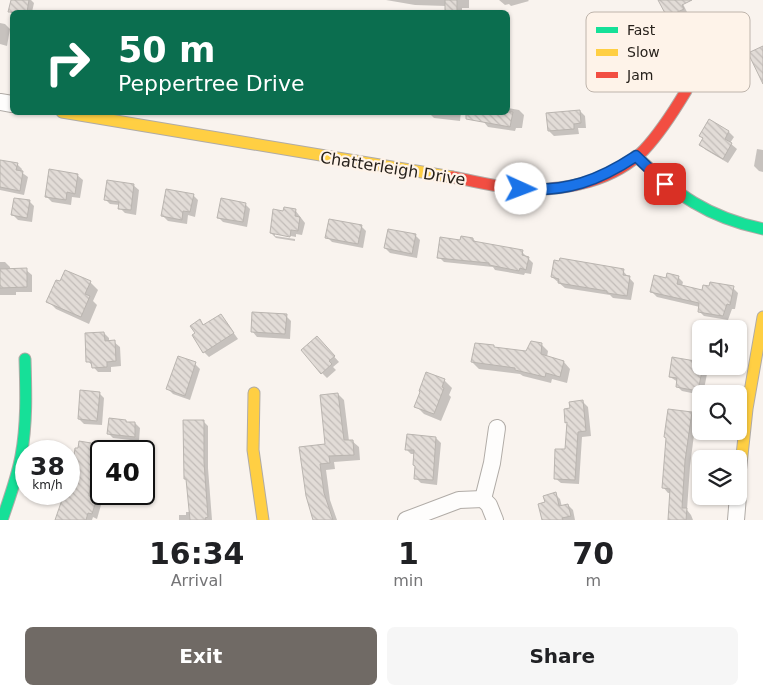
<!DOCTYPE html>
<html lang="en">
<head>
<meta charset="utf-8">
<style>
  :root { --surface:#fff; --page:#f6f6f6; --text:#202124; --muted:#757577; --accent:#706a65 }
  body { margin:0; font-family:"DejaVu Sans",sans-serif; background:var(--page); color:var(--text); height:100vh; display:flex; flex-direction:column; font-size:19px; white-space:nowrap }
  * { box-sizing:border-box; margin:0 }
  p { font-size:16px; color:var(--muted) }
  .icon { flex:none; width:28px; height:28px; fill:none; stroke:currentColor; stroke-width:2; stroke-linecap:round; stroke-linejoin:round }
  .map { position:relative; height:520px; overflow:hidden }
  .details { display:flex; flex-direction:column; background:var(--surface); flex:1 }
  .details>* { flex:none }
  .hud { position:absolute; left:10px; top:10px; width:500px; height:105px; border-radius:8px; box-shadow:0 1px 4px #0004; background:#0b6e4f; color:#fff; overflow:hidden }
  .fabs { position:absolute; left:692px; top:320px; display:grid; gap:10px }
  .fabs a { display:grid; place-items:center; width:55px; height:55px; border-radius:8px; background:var(--surface); box-shadow:0 1px 4px #0004; font-size:25px }
  .speed { position:absolute; left:15px; top:440px; display:flex; gap:10px; font-size:25px; font-weight:700; text-align:center }
  .speed>* { display:grid; place-content:center; width:65px; height:65px; border-radius:50%; background:var(--surface); box-shadow:0 1px 4px #0004; line-height:1 }
  .speed small { font-size:12px; font-weight:400 }
  .speed .limit { border:2px solid #111; border-radius:8px; background:#fff; color:#111 }
  .pin { position:absolute; display:grid; place-items:center; width:42px; height:42px; color:#fff; margin:-21px; border-radius:10px; box-shadow:0 2px 8px #0006 }
  .me { position:absolute; width:55px; margin:-28px; rotate:92deg; stroke-linejoin:round; filter:drop-shadow(0 0 4px #0008) }
  .turn { display:flex; align-items:center; gap:18px; height:105px; padding:0 25px; font-size:22px }
  .turn .icon { width:65px; height:65px; stroke-width:2.5 }
  .turn b { display:block; font-size:35px; line-height:42px }
  .eta { display:flex; justify-content:space-evenly; align-items:center; height:85px; text-align:center }
  .eta b { font-size:30px; font-weight:600; line-height:35px }
  .button { display:flex; gap:10px; margin-top:auto; padding:10px 25px }
  .button a { flex:1; height:58px; border-radius:8px; background:var(--accent); color:#fff; font-size:20px; font-weight:600; line-height:58px; text-align:center }
  .button a+a { background:var(--page); color:var(--text) }
  .map>svg:first-child { display:block }
</style>
</head>
<body>
<div class="map">
<svg width="763" height="520" viewBox="0 0 763 520">
  <defs>
    <pattern id="building-back-hatch" width="6" height="6" patternUnits="userSpaceOnUse" patternTransform="scale(1.25)"><rect width="6" height="6" fill="#e2dcd7"/><path d="M-1 5l2 2M0 0l6 6M5-1l2 2" fill="none" stroke="#c2bcb8"/></pattern>
  </defs>
  <rect width="100%" height="100%" fill="#f9f3ee"/>
  <!-- shadow -->
  <g fill="#0003">
    <path d="M12,0H31L34,3L32,12H12V14L10,12Z"/>
    <path d="M386,0H469V8H462V12H447L446,6L415,5Z"/>
    <path d="M499,0H528L529,1L511,6L509,4L505,5Z"/>
    <path d="M660,0H681L688,14L673,21L668,16Z"/>
    <path d="M0,23L5,24L10,29L7,46L0,44Z"/>
    <path d="M508,108L519,110L524,115L522,128H516L515,131L488,127L483,121L508,112Z"/>
    <path d="M580,111L585,116L586,128H578L579,134L554,136L549,131Z"/>
    <path d="M461,112L460,121L434,118L429,113Z"/>
    <path d="M729,132L734,137L730,143L737,149L728,163L706,150L701,145L704,139L700,136Z"/>
    <path d="M757,149L763,150V172L759,171L754,166Z"/>
    <path d="M0,161L17,164L22,169L21,172L28,177L24,195L0,190Z"/>
    <path d="M77,175L83,180L80,198L72,197L71,205L52,202L47,197Z"/>
    <path d="M133,185L139,190L136,215L125,213L120,208V205L110,204L105,199Z"/>
    <path d="M193,195L198,200L195,217L188,215L187,224L168,221L163,216Z"/>
    <path d="M29,201L34,206L32,222L18,220L13,215Z"/>
    <path d="M245,204L250,209L247,227L223,222L218,217Z"/>
    <path d="M295,210L305,223L302,235L296,234V237L275,233V236L295,239V241L276,238L271,233L284,212Z"/>
    <path d="M361,226L366,231L363,248L332,242L327,237Z"/>
    <path d="M415,235L420,240L417,258L390,253L385,248Z"/>
    <path d="M473,239L477,243L522,252L533,263L531,274L525,273L524,275L495,270L493,267L444,262L439,257Z"/>
    <path d="M0,262H5L10,267V270H26L32,275V292H16V295H0Z"/>
    <path d="M623,271L634,283L631,300L613,298L610,295L565,288L552,277Z"/>
    <path d="M678,277L683,282L682,286L703,291L733,288L738,293L735,309H732L728,320L704,316L699,311L700,307L657,297L652,292L667,279Z"/>
    <path d="M90,282L98,290L93,301L97,305L89,324L56,309L48,301Z"/>
    <path d="M221,315L238,339L209,357L204,352L196,334L200,321L205,326Z"/>
    <path d="M286,316L291,321L290,339L257,337L252,331Z"/>
    <path d="M104,333L109,338V342H114L120,347L121,366L111,367V372H98L88,361Z"/>
    <path d="M322,343L339,362L333,367L336,370L327,378L322,373Z"/>
    <path d="M541,344L548,351L547,357L564,362L570,369L567,383L552,379L551,383L523,376L520,374L479,369L472,362L493,346L496,349L527,352Z"/>
    <path d="M195,364L200,369L190,400L173,394L168,389Z"/>
    <path d="M701,366H705L708,369L703,394L701,395L682,391L677,386L678,382L670,377Z"/>
    <path d="M444,380L452,388L449,395L451,397L441,421L424,414L416,406Z"/>
    <path d="M99,393L104,398L102,425L84,424L79,419Z"/>
    <path d="M338,394L344,400L349,441H352L359,447L360,460L334,462L335,469L326,470L330,500L337,520H314L307,496L326,445Z"/>
    <path d="M583,402L588,407L591,436L582,437L579,484L561,483L555,478L566,450L568,424L567,422L565,410H571Z"/>
    <path d="M691,414L696,419L690,466L687,510L691,515L693,520H670L671,493H668L663,487Z"/>
    <path d="M126,421L128,423H135L140,428L139,441L113,438L109,434Z"/>
    <path d="M203,421L208,426V468L212,520H179V515H186V512H191L187,481L185,479Z"/>
    <path d="M436,438L441,443L437,485L421,483L416,478V468L414,465L415,454H411L406,449Z"/>
    <path d="M80,443L97,446L102,451L99,465H101V479L97,478L94,499L101,505L97,519L93,517L92,520H57L65,494H69L76,449L79,450Z"/>
    <path d="M555,494L560,499L562,507L568,505L573,510L575,520H543L546,503Z"/>
  </g>
  <!-- building -->
  <g fill="url(#building-back-hatch)" stroke="#bab5b0">
    <path d="M11,0H29L27,12H8Z"/>
    <rect x="445" y="0" width="12" height="12"/>
    <path d="M658,0H692L682,5L684,9L667,17Z"/>
    <path d="M763,46V84L748,53Z"/>
    <path d="M580,110L581,123L574,124V129L548,131L546,113Z"/>
    <path d="M466,112H513L510,127L466,119Z"/>
    <path d="M709,119L729,131L725,139L732,143L723,159L699,145L703,138L699,136Z"/>
    <path d="M0,160L18,163L16,170L23,171L20,191L0,187Z"/>
    <path d="M49,169L78,174L75,194L67,192L66,200L45,197Z"/>
    <path d="M107,180L134,184L131,210L118,209L119,202L104,200Z"/>
    <path d="M166,189L194,194L190,212L183,211L182,220L161,216Z"/>
    <path d="M14,198L30,200L27,218L11,215Z"/>
    <path d="M221,198L246,203L243,222L217,218Z"/>
    <path d="M284,207L296,209L295,216L300,217L298,231L291,230L290,237L270,233L273,209L283,211Z"/>
    <path d="M329,219L362,225L358,244L325,238Z"/>
    <path d="M388,229L416,234L412,254L384,248Z"/>
    <path d="M461,236L473,238V241L523,250L522,255L529,257L526,270L520,268L519,271L489,265V263L437,258L440,237L460,240Z"/>
    <path d="M560,258L624,269L623,275L630,276L627,296L607,293V291L558,283L559,279L551,277L554,260L559,261Z"/>
    <path d="M27,268V287L0,288V269Z"/>
    <path d="M65,270L91,281L85,294L90,296L81,317L46,302L56,280L60,281Z"/>
    <path d="M667,273L679,276L677,284L702,290L703,285L709,286L710,282L734,286L730,305L727,304L723,316L716,315L698,312L699,303L650,292L654,275L666,278Z"/>
    <path d="M252,312L287,314L285,334L251,332Z"/>
    <path d="M221,314L234,333L203,353L192,335L195,333L190,326L200,319L203,325Z"/>
    <path d="M104,332L105,341L115,340L116,361L107,362V367L92,368L91,362H86L85,333Z"/>
    <path d="M317,336L335,356L329,361L332,364L321,374L301,350Z"/>
    <path d="M531,341L542,343L541,354L564,361L560,377L546,373L545,377L515,370V368L471,362L475,343L494,345V347L526,351Z"/>
    <path d="M178,356L196,362L185,396L166,389Z"/>
    <path d="M672,357L701,362L703,366L698,391L676,387L677,378L669,377Z"/>
    <path d="M426,372L445,379L442,387L444,388L434,414L414,407L420,392L419,391Z"/>
    <path d="M80,390L100,392L97,421L78,419Z"/>
    <path d="M338,393L344,440H353L354,455L329,456L330,463L320,464L324,493L333,520H313L306,496L299,447L325,444L320,395Z"/>
    <path d="M583,400L586,431L578,432L575,480L554,479L555,449H565L567,422L565,423L564,409L570,408L569,402Z"/>
    <path d="M668,409L692,412L685,461L682,508H687L686,520H668L670,489L662,488L666,438L664,437Z"/>
    <path d="M109,418L126,420V422H135V437L107,434Z"/>
    <path d="M183,420H204V462L208,517L205,518L206,520H190L186,479H184Z"/>
    <path d="M407,434L436,437L433,480L414,479L415,466L413,465L414,450H405Z"/>
    <path d="M79,441L97,444L94,462L101,464V475L92,474L89,496L97,498L92,514L88,513L86,520H55L64,494H69L75,448H78Z"/>
    <path d="M556,492L559,506L568,504L571,516L562,518L563,520H542L538,504L545,502L543,496Z"/>
  </g>
  <g fill="none" stroke-linecap="round" stroke-linejoin="round">
    <defs>
      <g id="street">
        <path d="M0,102L12,104"/>
        <path d="M483,499L492,463L497,428"/>
        <path d="M483,499L489,505L495,520"/>
        <path d="M406,520L459,500L483,499"/>
        <path d="M736,520L738,496"/>
      </g>
      <g id="fast">
        <path d="M636,156C677,195 707,217 763,229"/>
        <path d="M2,520C9,499 17,478 21,456C27,424 26,392 25,359"/>
      </g>
      <g id="slow">
        <path d="M62,112L452,177"/>
        <path d="M254,393L253,450L263,520"/>
        <path d="M739,483L747,409L763,317"/>
      </g>
      <path id="jam" d="M452,177C475,181 500,188 524,189C565,191 614,181 644,150C660,133 674,111 686,91"/>
    </defs>
    <!-- street casing -->
    <use href="#street" stroke="#b0aba6" stroke-width="18"/>
    <!-- fast casing -->
    <use href="#fast" stroke="#b0aba6" stroke-width="13"/>
    <!-- slow casing -->
    <use href="#slow" stroke="#b0aba6" stroke-width="13"/>
    <!-- jam casing -->
    <use href="#jam" stroke="#b0aba6" stroke-width="13"/>
    <!-- street -->
    <use href="#street" stroke="#fefdfc" stroke-width="16"/>
    <!-- fast -->
    <use href="#fast" stroke="#16e098" stroke-width="11"/>
    <!-- slow -->
    <use href="#slow" stroke="#ffcf43" stroke-width="11"/>
    <!-- jam -->
    <use href="#jam" stroke="#f24e42" stroke-width="11"/>
  </g>
  <g fill="none" stroke-linecap="round" stroke-linejoin="round">
    <defs>
      <path id="route" d="M521,189C567,192 598,181 636,156L665,184"/>
    </defs>
    <!-- route casing -->
    <use href="#route" stroke="#114b97" stroke-width="12"/>
    <!-- route -->
    <use href="#route" stroke="#1a73e8" stroke-width="9"/>
  </g>
  <g text-anchor="middle" stroke-width="4.5" stroke-linejoin="round" paint-order="stroke">
    <!-- street labels -->
    <g font-size="16" fill="#27211b" stroke="#fef3e9">
      <text transform="translate(393 168) rotate(9)" y="6">Chatterleigh Drive</text>
    </g>
  </g>
  <!-- legend -->
  <rect x="586" y="12" width="164" height="80" rx="8" fill="#fef3e9" stroke="#beb4ab" stroke-width="1"/>
  <rect x="596" y="27" width="22" height="6" fill="#16e098"/>
  <rect x="596" y="49" width="22" height="7" fill="#ffcf43"/>
  <rect x="596" y="72" width="22" height="6" fill="#f24e42"/>
  <g font-size="14" fill="#27211b">
    <text x="627" y="35">Fast</text>
    <text x="627" y="57">Slow</text>
    <text x="627" y="80">Jam</text>
  </g>
</svg>
<div class="fabs">
<a><svg class="icon" aria-label="sound" viewBox="0 0 24 24"><path d="M4 9h4l5-4v14l-5-4H4zM17 9q2 3 0 6"/></svg></a>
<a><svg class="icon" aria-label="search" viewBox="0 0 24 24"><circle cx="10" cy="10" r="6"/><path d="M15 15l6 6"/></svg></a>
<a><svg class="icon" aria-label="layers" viewBox="0 0 24 24"><path d="M12 4l9 5-9 5-9-5zM3 14l9 5 9-5"/></svg></a>
</div>
<div class="speed"><div>38<small>km/h</small></div><div class="limit">40</div></div>
<div class="pin" style="left:665px;top:184px;background:#d93025"><svg class="icon" aria-label="arrive" viewBox="0 0 24 24"><path d="M6 21V4h12l-3 4 3 4H6"/></svg></div>
<svg class="me" style="left:521px;top:189px" viewBox="-20 -20 40 40"><circle r="19" fill="#fff"/><path d="M0-13L10 11 0 6-10 11z" fill="#1a73e8"/></svg>
<div class="hud">
<div class="turn"><svg class="icon" aria-label="right" viewBox="0 0 24 24"><path d="M7 20v-9h11M14 6l5 5-5 5"/></svg><div><b>50 m</b>Peppertree Drive</div></div>
</div>
</div>
<section class="details">
<div class="eta">
<div><b>16:34</b><p>Arrival</p></div>
<div><b>1</b><p>min</p></div>
<div><b>70</b><p>m</p></div>
</div>
<div class="button"><a>Exit</a><a>Share</a></div>
</section>
</body>
</html>
